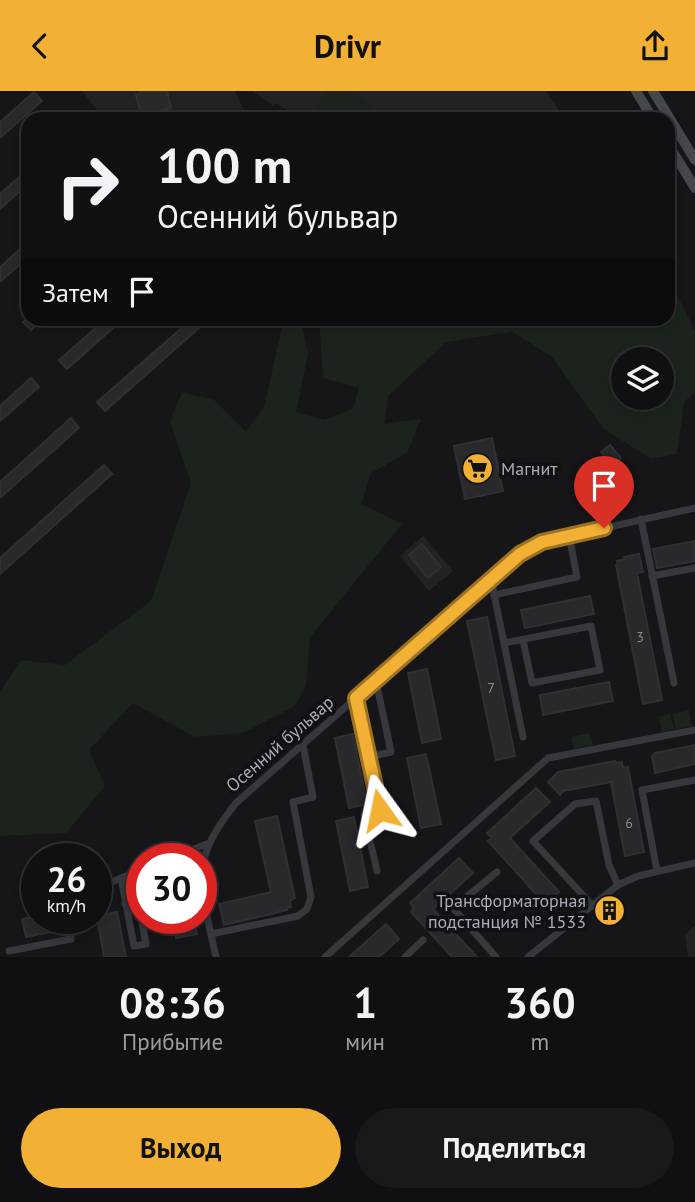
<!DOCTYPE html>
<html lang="ru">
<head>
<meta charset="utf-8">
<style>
  :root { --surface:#101012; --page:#19191b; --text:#f1f3f6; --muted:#9c9d9f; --line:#303032; --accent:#f2b134 }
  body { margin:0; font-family:"PT Sans",sans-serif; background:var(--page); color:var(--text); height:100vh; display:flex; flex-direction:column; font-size:26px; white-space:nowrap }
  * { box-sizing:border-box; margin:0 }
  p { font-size:23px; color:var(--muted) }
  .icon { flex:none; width:38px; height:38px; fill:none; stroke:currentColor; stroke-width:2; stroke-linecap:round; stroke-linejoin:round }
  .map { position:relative; height:866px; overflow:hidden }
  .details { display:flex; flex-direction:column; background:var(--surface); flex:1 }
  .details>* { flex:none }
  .banner { position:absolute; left:21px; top:21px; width:654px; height:214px; border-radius:21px; box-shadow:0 4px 10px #0003,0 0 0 2px var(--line); background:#101012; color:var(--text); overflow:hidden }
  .tools { position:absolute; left:611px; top:256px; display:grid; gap:14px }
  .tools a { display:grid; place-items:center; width:63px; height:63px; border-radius:50%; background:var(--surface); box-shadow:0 4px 10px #0003,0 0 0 2px var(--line); font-size:35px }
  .speed { position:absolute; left:21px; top:752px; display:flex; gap:14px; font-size:35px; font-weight:700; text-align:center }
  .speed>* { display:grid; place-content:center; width:91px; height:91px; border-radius:50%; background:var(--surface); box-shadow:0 4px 10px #0003,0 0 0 2px var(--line); line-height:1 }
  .speed small { font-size:18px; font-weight:400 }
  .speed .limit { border:10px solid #d22; background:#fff; color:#111 }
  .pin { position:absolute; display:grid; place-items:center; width:60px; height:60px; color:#fff; margin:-72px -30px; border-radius:50% 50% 50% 0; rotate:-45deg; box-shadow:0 0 7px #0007 }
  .pin .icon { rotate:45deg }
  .me { position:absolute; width:77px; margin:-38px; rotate:348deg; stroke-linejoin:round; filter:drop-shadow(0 0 5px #0008) }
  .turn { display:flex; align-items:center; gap:24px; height:147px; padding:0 21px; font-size:32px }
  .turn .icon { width:91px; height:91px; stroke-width:2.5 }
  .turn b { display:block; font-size:49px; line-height:60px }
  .then { display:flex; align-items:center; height:66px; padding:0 21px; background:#0003; gap:14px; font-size:26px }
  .eta { display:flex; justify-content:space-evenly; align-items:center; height:119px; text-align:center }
  .eta b { font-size:42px; font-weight:700; line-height:49px }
  .action { display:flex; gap:14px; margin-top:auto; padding:14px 21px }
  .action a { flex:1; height:80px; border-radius:42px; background:var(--accent); color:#111; font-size:28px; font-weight:700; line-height:80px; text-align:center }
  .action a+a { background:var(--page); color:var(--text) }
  header { display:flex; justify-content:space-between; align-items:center; height:91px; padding:0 21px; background:var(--accent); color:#111; font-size:32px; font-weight:700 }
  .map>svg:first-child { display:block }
</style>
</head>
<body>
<header><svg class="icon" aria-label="back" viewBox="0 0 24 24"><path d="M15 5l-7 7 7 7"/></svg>Drivr<svg class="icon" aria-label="share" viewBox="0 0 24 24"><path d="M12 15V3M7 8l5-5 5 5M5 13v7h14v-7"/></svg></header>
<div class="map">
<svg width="695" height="866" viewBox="0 0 695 866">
  <rect width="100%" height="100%" fill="#161618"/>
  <!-- built -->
  <g fill="#222225">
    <path d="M82,0H235L245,22L237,28H104Z"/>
    <path d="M253,0H546L565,28H301L276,12L273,15Z"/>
    <path d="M423,445L453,480L429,500L400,465Z"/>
    <path d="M695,835V866H688L685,843Z"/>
  </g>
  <!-- green -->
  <g fill="#1c231d" fill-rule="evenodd">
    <path d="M326,0H353L374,16L366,28H318L310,22Z"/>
    <path d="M669,199L675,200L695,240V301L684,311L677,363L651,368L604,338L551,265L512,241L446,251L388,305L384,333L421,328L407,362L371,382L361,413L402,433L310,546L306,594L295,615L243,642L195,646L133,612L89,659L105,695L66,742L0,745V601L21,569L65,574L151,510L191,392L170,330L182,302L213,308L246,341L264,316L284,228H301L308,263L296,321L324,329L353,318L359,297L323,287L319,228H403L407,233L415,228H668ZM623,268H662V306H623Z"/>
    <path d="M689,619L692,635L676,638L673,623Z"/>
    <path d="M670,623L674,638L662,641L659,626Z"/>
    <path d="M590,642L593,654L574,658L571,646Z"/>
  </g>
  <!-- building -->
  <g fill="#29292c" stroke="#303034" stroke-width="2">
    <path d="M140,0H167L171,17L141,24L136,4L141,3Z"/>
    <path d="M34,1L42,10L0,47V31Z"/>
    <path d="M28,78V93L0,118V103Z"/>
    <path d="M28,151V166L0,191V176Z"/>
    <path d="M27,228H44L31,239L23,231Z"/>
    <path d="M106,228H123L67,278L59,269Z"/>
    <path d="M192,228H209L105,320L97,311Z"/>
    <path d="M31,287L39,296L0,330V315Z"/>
    <path d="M71,327L79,337L0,407V391Z"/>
    <path d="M492,347L503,400L465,408L454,355Z"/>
    <path d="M610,354L621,367L612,375L601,361Z"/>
    <path d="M104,374L112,383L0,483V467Z"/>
    <path d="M695,450V470L657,477L653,458Z"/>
    <path d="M422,453L441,476L428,487L409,464Z"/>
    <path d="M639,463L643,481L637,482L662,609L643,613L616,474H618L617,470L625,468L624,466Z"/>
    <path d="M590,505L594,523L525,537L521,519Z"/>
    <path d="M487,526L515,665L496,669L467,530Z"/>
    <path d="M427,578L441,648L422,652L408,582Z"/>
    <path d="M609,591L613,610L543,624L540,604Z"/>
    <path d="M353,643L367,713L349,717L335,647Z"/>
    <path d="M695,654V673L655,682L652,665L655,662Z"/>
    <path d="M426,663L441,733L421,737L407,667Z"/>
    <path d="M615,670L616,672L622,671L623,677L628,676L644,761L625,765L611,691L563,700L560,704L548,691L558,681Z"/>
    <path d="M536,697L550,711L510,747L559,801L545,813L488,750L492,747L487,742Z"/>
    <path d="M277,725L295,807L290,810L291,816L286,817L287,819L224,834L219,813L271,801L255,730Z"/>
    <path d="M354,726L368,796L350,800L336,730Z"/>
    <path d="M459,767L473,782L433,818L477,866H452L411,821L414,817L410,812Z"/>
    <path d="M117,821L126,866H104L97,825Z"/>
    <path d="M37,825V828H53L55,840L26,846L22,828Z"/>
    <path d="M173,828H194L197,843L176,847Z"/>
    <path d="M386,833L399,848L379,866H349Z"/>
  </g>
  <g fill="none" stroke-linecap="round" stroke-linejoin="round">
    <!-- street -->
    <g stroke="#37383d" stroke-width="7">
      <path d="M641,428L674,592"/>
      <path d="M652,485L695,477"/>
      <path d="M491,488L523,646"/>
      <path d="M494,504L577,486L569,444"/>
      <path d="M504,552L591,535L600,579L532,592L523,549"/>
      <path d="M356,607L380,719L364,723L377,780"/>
      <path d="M369,666L391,661L376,590"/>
      <path d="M169,768L209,752"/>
      <path d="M657,780L642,699L695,689"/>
      <path d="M121,787L134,855L146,853L138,810L125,813"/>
      <path d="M96,797L142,779"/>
      <path d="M592,814L533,750L575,713L596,710L609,774L618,794"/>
      <path d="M211,843L298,825L307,818L311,806L293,711L313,706L303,654"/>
      <path d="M9,860L71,848L68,828"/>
      <path d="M216,866C210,838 198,796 204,769C209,747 223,729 236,712L520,463L555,448L695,417"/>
      <path d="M325,866L548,667L695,639"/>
      <path d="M405,866L423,849"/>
      <path d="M496,866L453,817L497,781"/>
      <path d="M528,866L618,794L638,785L695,772"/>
    </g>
    <!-- secondary -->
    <g stroke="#45474d" stroke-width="10">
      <path d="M636,0L653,28"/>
      <path d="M653,0L695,69"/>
      <path d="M668,53L695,97"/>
    </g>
  </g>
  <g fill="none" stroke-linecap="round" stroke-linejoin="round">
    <defs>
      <path id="route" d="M380,719L356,607L520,463L542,451L604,437"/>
    </defs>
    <!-- route casing -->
    <use href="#route" stroke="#9d7322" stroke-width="18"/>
    <!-- route -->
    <use href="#route" stroke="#f2b134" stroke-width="12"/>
  </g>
  <!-- icons -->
  <defs>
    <symbol id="supermarket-disc" viewBox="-11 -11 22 22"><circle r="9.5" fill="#f2b134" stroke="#111113"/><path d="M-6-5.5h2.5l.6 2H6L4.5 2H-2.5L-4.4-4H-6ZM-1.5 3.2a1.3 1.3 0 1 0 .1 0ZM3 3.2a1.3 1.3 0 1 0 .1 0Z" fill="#111"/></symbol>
    <symbol id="building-disc" viewBox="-11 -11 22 22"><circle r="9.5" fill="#f2b134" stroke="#111113"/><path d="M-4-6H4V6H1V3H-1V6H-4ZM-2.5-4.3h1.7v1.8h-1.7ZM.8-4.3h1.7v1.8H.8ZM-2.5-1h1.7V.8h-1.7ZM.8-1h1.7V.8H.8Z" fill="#111"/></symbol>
  </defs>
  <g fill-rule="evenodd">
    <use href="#supermarket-disc" x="460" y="360" width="35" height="35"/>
    <use href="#building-disc" x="592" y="802" width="35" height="35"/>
  </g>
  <g text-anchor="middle" stroke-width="7" stroke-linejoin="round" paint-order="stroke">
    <!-- number labels -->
    <g font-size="14" fill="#888b94">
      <text x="640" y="551">3</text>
      <text x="491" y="602">7</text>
      <text x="629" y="737">6</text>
    </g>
    <!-- poi labels -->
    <g font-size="18" fill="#a8adb8" stroke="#111113" text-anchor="start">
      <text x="501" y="384">Магнит</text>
      <text x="586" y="816" text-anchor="end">Трансформаторная<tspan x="586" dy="21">подстанция № 1533</tspan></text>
    </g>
    <!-- street labels -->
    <g font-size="18" fill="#a8adb8" stroke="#111113">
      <text transform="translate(280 653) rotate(-41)" y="6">Осенний бульвар</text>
    </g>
  </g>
</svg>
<div class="tools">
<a><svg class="icon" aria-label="layers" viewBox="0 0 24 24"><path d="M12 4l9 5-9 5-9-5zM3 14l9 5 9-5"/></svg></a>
</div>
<div class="speed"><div>26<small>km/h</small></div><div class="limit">30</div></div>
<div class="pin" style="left:604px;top:437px;background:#d93025"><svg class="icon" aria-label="arrive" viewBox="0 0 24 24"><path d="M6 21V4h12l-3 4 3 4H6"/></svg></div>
<svg class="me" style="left:380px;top:719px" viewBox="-20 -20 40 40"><path d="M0-17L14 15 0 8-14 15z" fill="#f2b134" stroke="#fff" stroke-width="4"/></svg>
<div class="banner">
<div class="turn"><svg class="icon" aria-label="right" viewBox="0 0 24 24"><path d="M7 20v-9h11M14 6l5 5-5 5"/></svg><div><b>100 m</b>Осенний бульвар</div></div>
<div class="then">Затем<svg class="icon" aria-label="arrive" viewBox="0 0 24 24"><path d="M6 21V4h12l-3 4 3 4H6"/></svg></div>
</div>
</div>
<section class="details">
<div class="eta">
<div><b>08:36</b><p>Прибытие</p></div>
<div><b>1</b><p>мин</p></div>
<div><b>360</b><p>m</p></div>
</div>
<div class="action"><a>Выход</a><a>Поделиться</a></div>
</section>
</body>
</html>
